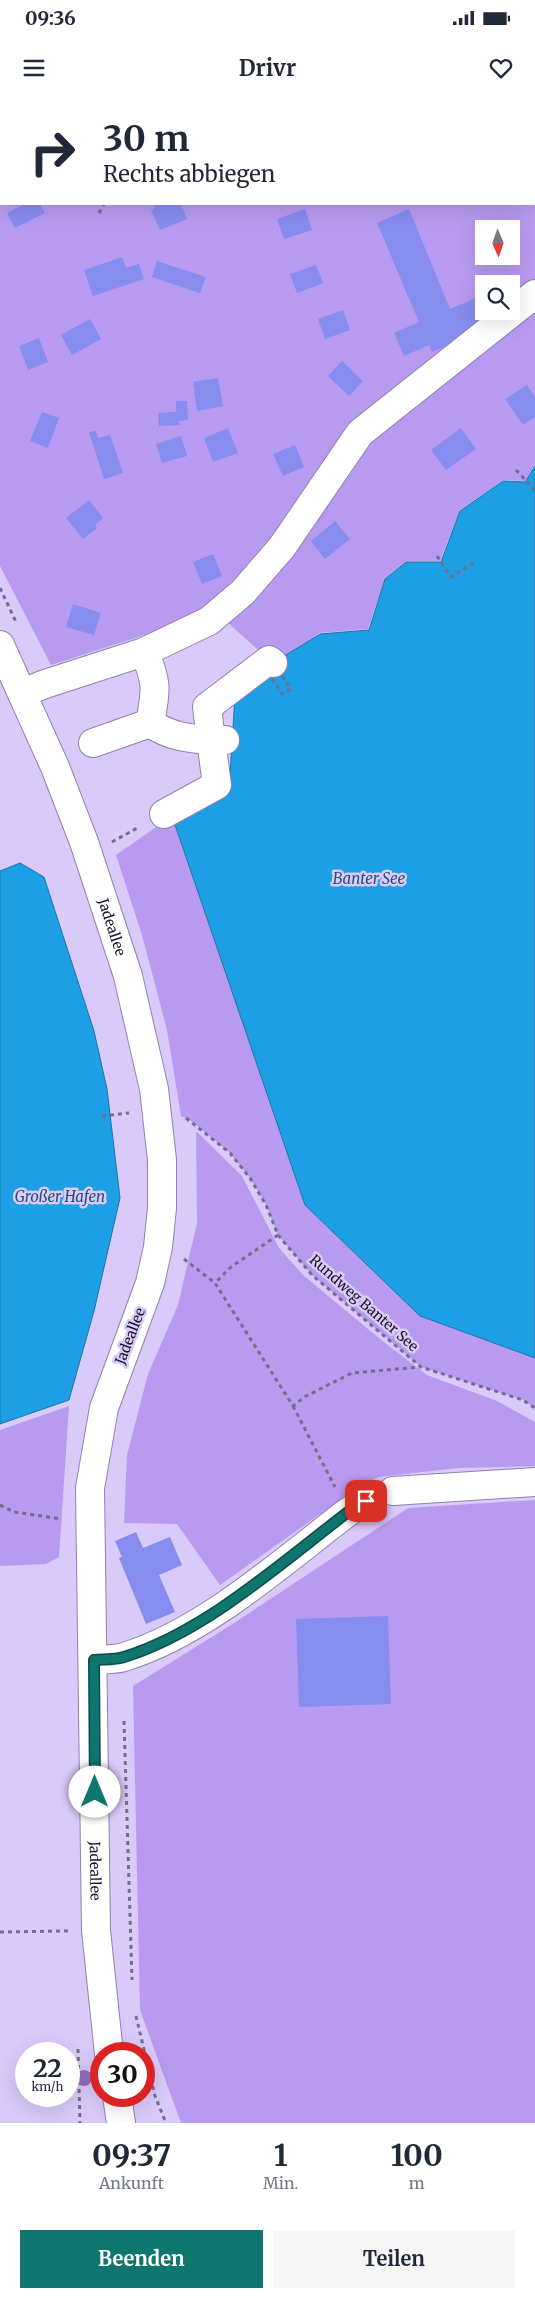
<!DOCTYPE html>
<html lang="de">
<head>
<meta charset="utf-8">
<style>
  :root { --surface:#fff; --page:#f6f6f7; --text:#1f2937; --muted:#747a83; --accent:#0f766e }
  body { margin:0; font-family:Merriweather,serif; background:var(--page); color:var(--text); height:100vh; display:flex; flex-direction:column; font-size:19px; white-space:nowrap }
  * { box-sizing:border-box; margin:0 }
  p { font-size:16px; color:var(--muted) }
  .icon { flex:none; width:28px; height:28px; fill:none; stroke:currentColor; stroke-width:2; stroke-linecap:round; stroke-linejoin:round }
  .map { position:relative; height:2023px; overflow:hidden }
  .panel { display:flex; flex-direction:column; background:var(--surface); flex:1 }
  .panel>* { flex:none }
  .banner { position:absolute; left:0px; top:0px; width:535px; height:105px; box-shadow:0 5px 20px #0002; background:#fff; color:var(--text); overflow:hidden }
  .needle { width:32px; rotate:178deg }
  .tools { position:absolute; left:475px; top:120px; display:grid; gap:10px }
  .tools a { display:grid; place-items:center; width:45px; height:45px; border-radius:0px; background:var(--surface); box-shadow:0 5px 20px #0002; font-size:25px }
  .speed { position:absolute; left:15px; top:1942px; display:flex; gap:10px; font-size:25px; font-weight:700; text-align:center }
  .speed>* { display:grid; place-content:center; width:65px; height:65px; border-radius:50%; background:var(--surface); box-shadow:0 5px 20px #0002; line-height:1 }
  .speed small { font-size:12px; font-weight:400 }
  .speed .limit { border:8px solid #d22; background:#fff; color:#111 }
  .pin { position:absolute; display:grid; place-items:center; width:42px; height:42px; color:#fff; margin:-21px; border-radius:10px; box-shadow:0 2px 8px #0006 }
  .me { position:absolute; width:55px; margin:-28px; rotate:0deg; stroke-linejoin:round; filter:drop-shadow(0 0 4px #0008) }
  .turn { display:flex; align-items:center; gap:18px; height:105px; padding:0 20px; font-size:22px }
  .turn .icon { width:65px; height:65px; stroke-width:2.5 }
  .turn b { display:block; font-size:35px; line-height:42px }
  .eta { display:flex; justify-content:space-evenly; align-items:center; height:85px; text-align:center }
  .eta b { font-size:30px; font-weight:700; line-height:35px }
  .button { display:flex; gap:10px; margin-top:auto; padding:10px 20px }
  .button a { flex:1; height:58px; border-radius:0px; background:var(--accent); color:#fff; font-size:20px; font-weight:700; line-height:58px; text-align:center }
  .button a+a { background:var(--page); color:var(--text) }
  .status { display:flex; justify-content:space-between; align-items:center; height:35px; padding:0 25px; background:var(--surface); direction:ltr }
  .status svg { height:14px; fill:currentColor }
  header { display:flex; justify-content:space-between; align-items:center; height:65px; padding:0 20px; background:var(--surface); font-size:22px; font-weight:700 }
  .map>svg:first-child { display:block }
</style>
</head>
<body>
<div class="status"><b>09:36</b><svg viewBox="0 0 49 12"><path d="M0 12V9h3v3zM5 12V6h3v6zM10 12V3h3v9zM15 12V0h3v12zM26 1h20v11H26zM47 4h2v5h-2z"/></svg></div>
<header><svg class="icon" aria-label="menu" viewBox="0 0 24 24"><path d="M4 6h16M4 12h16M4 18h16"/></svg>Drivr<svg class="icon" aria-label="heart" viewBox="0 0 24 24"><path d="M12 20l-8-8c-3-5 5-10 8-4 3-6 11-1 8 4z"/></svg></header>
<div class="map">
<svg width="535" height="2023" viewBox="0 0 535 2023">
  <rect width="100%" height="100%" fill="#d9cafa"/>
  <!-- green -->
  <g fill="#b89af0" fill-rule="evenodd">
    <path d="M0,0H535V364L525,381L503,380L460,410L440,461H406L385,478L368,529L319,533L275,565L216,512L51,565L0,466ZM1,1H534V104H1ZM484,129H511V156H484ZM484,184H511V211H484Z"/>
    <path d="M172,716L305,1105L420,1216L535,1258V1308L523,1300L421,1267L312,1175L278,1135L266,1105L250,1078L230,1053L190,1020L181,1016L167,930L142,835L116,755Z"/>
    <path d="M196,1031L242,1076L279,1148L303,1175L380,1239L427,1275L497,1301L535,1322V1366L458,1368L378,1377L323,1412L220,1485L177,1424L124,1423L127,1355L148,1274L178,1205L197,1123Z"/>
    <path d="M69,1306L59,1457L46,1464L0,1466V1330Z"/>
    <path d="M535,1400V2023H181L140,1910L133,1586L231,1525L408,1408Z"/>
  </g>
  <!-- water -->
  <g fill="#1c9fe5" stroke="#1b75ab">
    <path d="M535,366V1258L420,1216L305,1105L172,716L229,690L235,596L273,563L320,534L369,530L385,479L406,462H441L460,411L503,381L525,382Z"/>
    <path d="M20,763L44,777L94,931L107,989L120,1098L94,1211L69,1300L0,1324V771Z"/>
  </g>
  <!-- building -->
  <g fill="#878cef">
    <path d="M25,104H40L45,113L15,128L7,113Z"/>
    <path d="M154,104H181L187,119L160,130L151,110L155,108Z"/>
    <path d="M305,109L312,130L284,139L277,119Z"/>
    <path d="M409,109L450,209L476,198L487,224L459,236L461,240L432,252L429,245L404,256L394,233L419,222L377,123Z"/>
    <path d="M122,157L126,168L139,164L144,179L93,196L84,170Z"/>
    <path d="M157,161L206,177L200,193L152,177Z"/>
    <path d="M316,165L323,183L297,193L290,174Z"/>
    <path d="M343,210L350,230L325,239L318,219Z"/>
    <path d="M90,219L101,239L72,255L61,235Z"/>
    <path d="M39,238L48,262L28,270L19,246Z"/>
    <path d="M342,261L363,281L349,296L328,276Z"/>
    <path d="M218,278L223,306L197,311L193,282Z"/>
    <path d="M527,285L535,297V317L523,325L505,299Z"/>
    <path d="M176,301H187L188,320L179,321L180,325L159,326L158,313L176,312Z"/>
    <path d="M42,312L59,318L48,348L30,341Z"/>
    <path d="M228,328L238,353L213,362L204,338Z"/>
    <path d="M461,328L476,349L446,370L431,350Z"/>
    <path d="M96,331L98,338L110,335L123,373L104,379L89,332Z"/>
    <path d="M181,336L187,356L162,363L156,344Z"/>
    <path d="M295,345L304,367L283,376L273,354Z"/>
    <path d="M89,400L103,418L95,425L97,428L83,439L66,418Z"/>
    <path d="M335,421L350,439L325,459L311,441Z"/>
    <path d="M213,454L222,476L202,484L193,462Z"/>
    <path d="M73,504L101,513L94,535L66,527Z"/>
    <path d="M136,1432L143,1448L170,1437L182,1465L159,1475L175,1512L146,1524L119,1458L122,1457L115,1441Z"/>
    <path d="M388,1516L391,1604L299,1607L296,1519Z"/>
  </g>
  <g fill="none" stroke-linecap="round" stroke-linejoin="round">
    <defs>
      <g id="minor">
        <path id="s1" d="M0,545L55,667L84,742L128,876L154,989L162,1060V1108L158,1147L150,1183L104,1308L90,1388L96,1830L109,1954"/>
        <path d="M22,593L45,584L144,552L209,521L243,492L282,447L360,333L535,194"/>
        <path d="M150,623C169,636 189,639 211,640L217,685L164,714"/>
        <path d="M225,640H211L207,607L269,560L273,563"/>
        <path d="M93,643L150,623C156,591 158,582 144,552"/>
        <path d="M393,1391L535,1382"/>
        <path d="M94,1560C104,1559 115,1560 124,1557C205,1532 281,1463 348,1412L366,1401"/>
        <path d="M117,1996L121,2023"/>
      </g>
    </defs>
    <!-- minor casing -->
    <use href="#minor" stroke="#9081ad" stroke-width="30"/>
    <!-- path -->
    <g stroke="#766c8c" stroke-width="3" stroke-dasharray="4 4" stroke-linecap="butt">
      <path d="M222,0L223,1"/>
      <path d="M459,0V1"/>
      <path d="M182,1L183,0"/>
      <path d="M409,1L413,0"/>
      <path d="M99,113L104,104"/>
      <path d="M516,370L535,390"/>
      <path d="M437,456L451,477L476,461"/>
      <path d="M0,488L16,522"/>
      <path d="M273,563L291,589L282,594L266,570Z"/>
      <path d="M112,742L139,727"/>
      <path d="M102,1016L129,1013"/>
      <path d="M186,1018L230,1053L250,1078L266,1105L278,1135L312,1175L421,1267L523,1300L535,1308"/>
      <path d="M278,1135L231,1167L215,1183L293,1306L306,1296L352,1273L420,1267"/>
      <path d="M184,1159L215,1183"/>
      <path d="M293,1306L335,1387"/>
      <path d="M0,1405L14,1412L62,1419"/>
      <path d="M124,1621L132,1880"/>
      <path d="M0,1832L68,1831"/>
      <path d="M136,1916L155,1996L166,2023"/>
      <path d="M78,1949L80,2023"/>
    </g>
    <!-- minor -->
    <use href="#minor" stroke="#fff" stroke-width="28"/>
  </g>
  <!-- trees -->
  <circle fill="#9470c5" cx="84" cy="1978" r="8"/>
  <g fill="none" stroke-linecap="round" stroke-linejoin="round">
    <defs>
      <path id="route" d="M95,1692L94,1560C104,1559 115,1560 124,1557C205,1532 281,1463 348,1412L366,1401"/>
    </defs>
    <!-- route casing -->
    <use href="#route" stroke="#0a4d48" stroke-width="12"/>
    <!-- route -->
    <use href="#route" stroke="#0f766e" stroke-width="9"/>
  </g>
  <g text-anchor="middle" stroke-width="5" stroke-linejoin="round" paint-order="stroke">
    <!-- street labels -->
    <g font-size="14" fill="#191324" stroke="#d9cafa">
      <text dy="5" stroke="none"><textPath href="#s1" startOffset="304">Jadeallee</textPath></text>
      <text transform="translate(364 1203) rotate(41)" y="5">Rundweg Banter See</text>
      <text transform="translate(130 1236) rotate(-69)" y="5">Jadeallee</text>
      <text dy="5" stroke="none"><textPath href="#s1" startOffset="1264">Jadeallee</textPath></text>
    </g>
    <!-- water labels -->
    <g font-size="15" font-style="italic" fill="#24526f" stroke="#d9cafa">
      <text x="369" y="784">Banter See</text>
      <text x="60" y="1102">Großer Hafen</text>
    </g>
  </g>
</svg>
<div class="tools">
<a><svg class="needle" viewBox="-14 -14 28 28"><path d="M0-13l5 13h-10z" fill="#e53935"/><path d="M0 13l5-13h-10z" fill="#747a83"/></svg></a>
<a><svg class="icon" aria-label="search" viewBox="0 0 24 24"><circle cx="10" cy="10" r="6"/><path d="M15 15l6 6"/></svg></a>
</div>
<div class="speed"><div>22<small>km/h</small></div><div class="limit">30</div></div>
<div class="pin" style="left:366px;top:1401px;background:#d93025"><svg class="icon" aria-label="arrive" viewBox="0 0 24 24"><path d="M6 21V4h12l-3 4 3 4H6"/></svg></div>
<svg class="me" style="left:95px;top:1692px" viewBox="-20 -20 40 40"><circle r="19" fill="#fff"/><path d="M0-13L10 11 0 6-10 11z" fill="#0f766e"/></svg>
<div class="banner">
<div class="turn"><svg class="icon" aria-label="right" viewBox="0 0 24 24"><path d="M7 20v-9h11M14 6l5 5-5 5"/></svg><div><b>30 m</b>Rechts abbiegen</div></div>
</div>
</div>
<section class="panel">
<div class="eta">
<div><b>09:37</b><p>Ankunft</p></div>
<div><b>1</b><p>Min.</p></div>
<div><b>100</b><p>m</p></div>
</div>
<div class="button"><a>Beenden</a><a>Teilen</a></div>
</section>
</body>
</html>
